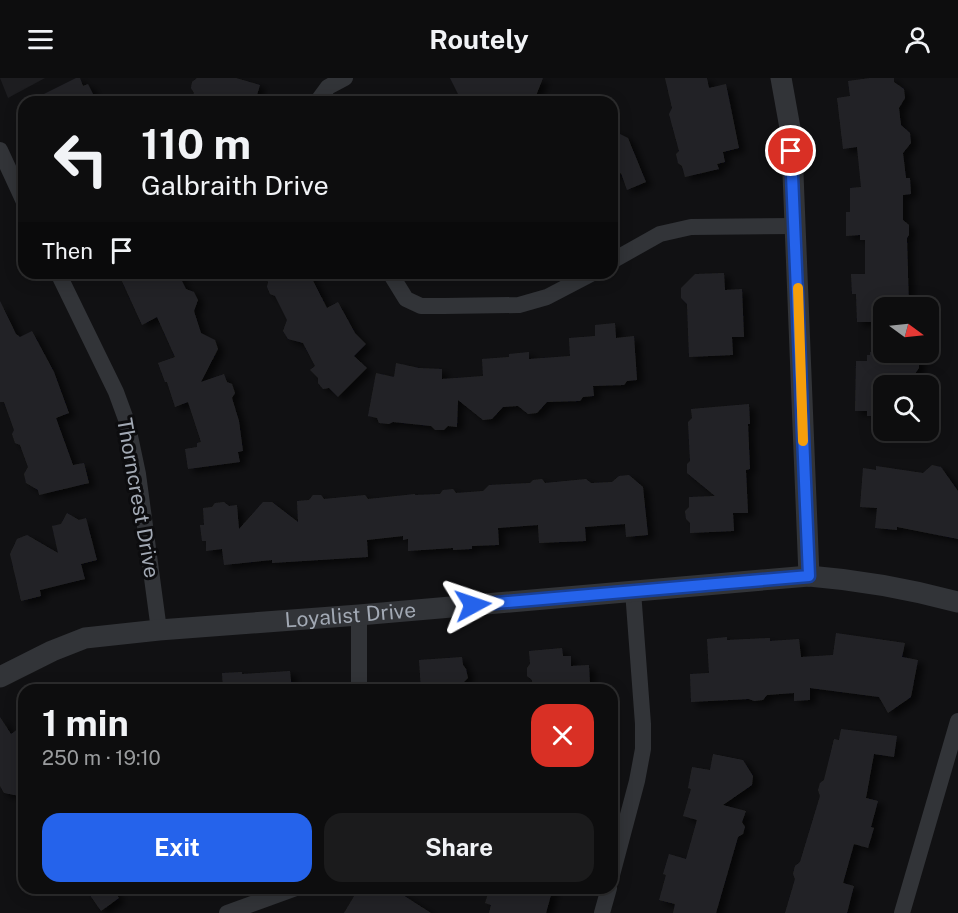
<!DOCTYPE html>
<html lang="en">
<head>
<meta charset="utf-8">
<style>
  :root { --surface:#0d0d0e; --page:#1b1b1c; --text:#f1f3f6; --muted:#9a9c9e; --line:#2d2d2e; --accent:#2563eb }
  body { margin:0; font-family:"Public Sans",sans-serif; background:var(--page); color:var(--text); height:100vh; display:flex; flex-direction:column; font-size:22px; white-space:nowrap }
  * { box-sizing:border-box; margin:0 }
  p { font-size:20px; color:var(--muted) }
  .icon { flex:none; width:33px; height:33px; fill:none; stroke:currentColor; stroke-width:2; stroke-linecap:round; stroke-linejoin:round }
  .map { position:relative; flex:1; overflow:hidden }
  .panel { position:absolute; left:18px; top:606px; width:600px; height:210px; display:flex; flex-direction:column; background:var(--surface); border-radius:18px; box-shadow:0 3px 15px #0003,0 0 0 2px var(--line) }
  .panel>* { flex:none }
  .guide { position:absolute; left:18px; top:18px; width:600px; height:183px; border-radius:18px; box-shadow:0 3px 15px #0003,0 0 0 2px var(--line); background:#0d0d0e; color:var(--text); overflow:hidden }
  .needle { width:39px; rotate:105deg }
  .controls { position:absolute; left:873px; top:219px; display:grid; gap:12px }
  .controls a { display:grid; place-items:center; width:66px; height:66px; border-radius:12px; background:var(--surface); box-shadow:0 3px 15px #0003,0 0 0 2px var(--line); font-size:30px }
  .pin { position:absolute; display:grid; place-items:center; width:51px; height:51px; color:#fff; margin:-26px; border:3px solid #fff; border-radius:50%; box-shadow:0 2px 6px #0007 }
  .me { position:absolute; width:66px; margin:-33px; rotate:85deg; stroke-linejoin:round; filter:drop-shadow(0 0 4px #0008) }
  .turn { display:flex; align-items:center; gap:21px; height:126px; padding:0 24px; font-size:27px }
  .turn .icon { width:78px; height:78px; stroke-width:2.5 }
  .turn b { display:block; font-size:42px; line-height:51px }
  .then { display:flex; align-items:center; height:57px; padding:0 24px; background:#0003; gap:12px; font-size:22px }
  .round { display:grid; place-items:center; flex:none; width:63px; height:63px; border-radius:18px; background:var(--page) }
  .overview { display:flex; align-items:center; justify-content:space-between; height:102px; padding:0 24px }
  h1 { font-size:36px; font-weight:700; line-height:45px }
  .cta { display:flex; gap:12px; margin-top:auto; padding:12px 24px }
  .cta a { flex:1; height:69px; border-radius:18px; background:var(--accent); color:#fff; font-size:24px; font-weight:700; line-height:69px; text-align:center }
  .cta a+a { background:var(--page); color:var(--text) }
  header { display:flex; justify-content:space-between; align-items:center; height:78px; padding:0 24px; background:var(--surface); font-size:27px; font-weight:700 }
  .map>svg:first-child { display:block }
</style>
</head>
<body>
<header><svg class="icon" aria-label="menu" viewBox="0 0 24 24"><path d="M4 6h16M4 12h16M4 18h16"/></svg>Routely<svg class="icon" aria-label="person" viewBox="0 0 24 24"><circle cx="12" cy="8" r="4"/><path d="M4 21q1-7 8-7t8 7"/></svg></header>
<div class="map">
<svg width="958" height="835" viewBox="0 0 958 835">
  <defs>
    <filter id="shadow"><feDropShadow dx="6" dy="4" stdDeviation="3" flood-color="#0009"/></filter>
  </defs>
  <rect width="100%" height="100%" fill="#111113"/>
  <!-- built -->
  <path fill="#1d1d20" d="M0,0H45L8,20Z"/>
  <!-- building -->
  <g fill="#242427" filter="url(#shadow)">
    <path d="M76,0H80L83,8L88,6L97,24H28Z"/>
    <path d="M197,0H236L260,7L255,24H191L194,15L191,10L192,4Z"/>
    <path d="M450,0H543L535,20L527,24H465L462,18L460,20Z"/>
    <path d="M665,0H707L709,10L726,6L739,70L723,74L725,84L717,86L719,91L685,99L682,88L678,85L676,76L679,73L669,36L672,30Z"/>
    <path d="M870,0H894V4L904,11L905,20L899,30L901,47L910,55L911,65L903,75L906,100H910L911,116L903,117V142L909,147V157L907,160L909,230H884V244H857L856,216H852L851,196H865V162H860V157L846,158V134H850V110L861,109L857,69L843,71L837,20L850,18L848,3Z"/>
    <path d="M612,52L628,60L646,104L627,112L621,95L612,98Z"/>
    <path d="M132,195H178L186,211L194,214L198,222L194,233L201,255L215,262L218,271L201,304L224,296L227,304L232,306L235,315L232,320L239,343L243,373L238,374L240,384L188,391L185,371L197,369V365L201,364L188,324L175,329L167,304H165L158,285L175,279L157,239L142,247L121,201Z"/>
    <path d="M264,195H309L327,230L338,224L355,255L366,266L354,278L367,290L338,319L329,310L323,311L318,305V300L310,292L315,288L303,265L288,261L283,253L287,242L275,218L270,216L267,209L268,204Z"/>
    <path d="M724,195L725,212L742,211L744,259H732L733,277L689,279L687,226L681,220V210L695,196Z"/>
    <path d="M0,223L16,256L20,259L32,253L54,294L69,335L56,340L73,387L84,385L89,405L39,417L38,412L26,405L24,396L28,389L20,367L15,365L12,356L14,352L4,324H0Z"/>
    <path d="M615,245L616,260L634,258L637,302L627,303L624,307L593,308L594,318L583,319L580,323L547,324L537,335L528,336L518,328L503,329L492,341L483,342L458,322L457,349L448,348L444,352H435L431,348L393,344L389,346L379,345L377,340L368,338L376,295L394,299L396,285L419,290L442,291V301L483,298L482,281L509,279V276L529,274V281L570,278L569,260L595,258V247Z"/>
    <path d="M870,274H913L919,280V290L910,303H884V338H867V333H855L856,283H867V277H870Z"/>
    <path d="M749,326L750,346H748L750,391L746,392L748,435H733L734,453L690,455V445L686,441L685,433L689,429V419L715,418L687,395V386L690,383L688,344L692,340L691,331Z"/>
    <path d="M932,387L941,389L958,413V461L897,449V452L875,450L877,430L860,429L863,390L876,392V388L923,395Z"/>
    <path d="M629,397L643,409L648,457L626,459L625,446L585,449L586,463L539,465L538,447L498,450L499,467L472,468V471L453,472V470L408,473V461L403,462V458L367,462L368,479L272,485V482L224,487L222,471L206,473V463H202L200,447H204L203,430L212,429L215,425L224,424L229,428L237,427L239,451L263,424H272L298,444L297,423L309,422L313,417H321L324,421L365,417L368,421L415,416V417L440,416L443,412L453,411L456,415L483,413L489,407L530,405L533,402L542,401L545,405L586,401L591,405L612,404L619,398Z"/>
    <path d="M67,435L79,442L86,440L97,482L81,486L85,501L40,512L41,518L21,523L10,476L17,461L27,457L58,475L52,448L61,446Z"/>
    <path d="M836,555L905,565L902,579L918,582L911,619L888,635L879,619L810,610V622L794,623V615L767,617L763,622L754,623L749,621L691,624L690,596L709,595L707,561L727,559V562L770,560V563L799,561L801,579L833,577Z"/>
    <path d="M562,570L563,578H571V588L589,587L590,607L533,611L532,602L527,598V590L530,586L529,573Z"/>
    <path d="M462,579L463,587L466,591L468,600L464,604L465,612H421L419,582Z"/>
    <path d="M290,593L292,612H223L222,595L242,594V596Z"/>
    <path d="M0,639L11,656L24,647V719L4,715L0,708Z"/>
    <path d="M841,651L897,658L894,679L874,676L866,720L878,723L871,749L874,750L868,770L854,766L843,805L854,808L847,835H785L795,801L793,796L795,788L800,784L820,718L818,712L820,705L824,702L834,661L839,662Z"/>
    <path d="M713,676L743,682L753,698L752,707L723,727L746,733L742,744L745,749L743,756L738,759L716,835H673L675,826L659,822L666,797L663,796L669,776L686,781L697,742L683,738L691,711L688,710L692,689L710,692Z"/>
    <path d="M85,810H112L119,820L101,833Z"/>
    <path d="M359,810L371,818L376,810H392L431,835H344Z"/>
    <path d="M490,810H553L546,835H489L491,827L485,825Z"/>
  </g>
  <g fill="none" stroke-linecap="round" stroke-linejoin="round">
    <!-- minor -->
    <g stroke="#323438" stroke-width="16">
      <path d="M317,24L328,9L345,0"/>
      <path d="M0,72L24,124"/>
      <path d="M612,183L660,156L691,149L795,148"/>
      <path d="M58,195L116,314L127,344L138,396L159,552"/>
      <path d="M390,195L406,221L421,228H444L519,227L547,219L593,195"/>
      <path d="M359,612V537"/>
      <path d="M612,797L637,703L643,671V646L633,513"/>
      <path d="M227,835L296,810"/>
      <path d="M602,835L609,810"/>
      <path d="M902,835L958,643"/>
    </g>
    <!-- tertiary -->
    <g stroke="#323438" stroke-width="21">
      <path d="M781,0L790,50L793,96L809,498"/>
      <path id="s1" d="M0,599L52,573L85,560L159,552L359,537L809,498C859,502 909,511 958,524"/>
    </g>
  </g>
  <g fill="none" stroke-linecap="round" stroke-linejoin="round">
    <defs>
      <path id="route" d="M473,527L809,498L791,73"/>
    </defs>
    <!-- route casing -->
    <use href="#route" stroke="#184099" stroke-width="15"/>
    <!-- route -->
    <use href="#route" stroke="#2563eb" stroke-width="10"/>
    <!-- slow -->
    <path stroke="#f59e0b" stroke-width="10" d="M798,210L803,363"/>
  </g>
  <g text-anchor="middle" stroke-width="6" stroke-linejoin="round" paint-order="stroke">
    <!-- street labels -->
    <g font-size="21" fill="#a2a9b4" stroke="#0c0c0e">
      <text transform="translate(138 420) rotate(80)" y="7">Thorncrest Drive</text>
      <text dy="7" stroke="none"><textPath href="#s1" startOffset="360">Loyalist Drive</textPath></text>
    </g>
  </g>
</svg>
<div class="controls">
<a><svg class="needle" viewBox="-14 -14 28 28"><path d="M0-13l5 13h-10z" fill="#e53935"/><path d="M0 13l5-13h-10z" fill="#9a9c9e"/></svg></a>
<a><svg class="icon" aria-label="search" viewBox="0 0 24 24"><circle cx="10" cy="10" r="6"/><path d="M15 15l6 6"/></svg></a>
</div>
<div class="pin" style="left:791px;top:73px;background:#d93025"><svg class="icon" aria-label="arrive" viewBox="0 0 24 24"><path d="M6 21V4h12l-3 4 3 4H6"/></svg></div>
<svg class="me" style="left:473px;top:527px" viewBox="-20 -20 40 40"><path d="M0-17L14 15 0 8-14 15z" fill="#2563eb" stroke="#fff" stroke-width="4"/></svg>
<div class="guide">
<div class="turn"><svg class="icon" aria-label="left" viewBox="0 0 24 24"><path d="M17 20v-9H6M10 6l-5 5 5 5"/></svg><div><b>110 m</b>Galbraith Drive</div></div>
<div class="then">Then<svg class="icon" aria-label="arrive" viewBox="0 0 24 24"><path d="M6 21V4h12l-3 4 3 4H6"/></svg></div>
</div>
<section class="panel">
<div class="overview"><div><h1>1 min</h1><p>250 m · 19:10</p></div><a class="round" style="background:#d93025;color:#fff"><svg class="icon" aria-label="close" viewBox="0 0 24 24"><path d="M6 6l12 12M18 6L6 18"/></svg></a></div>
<div class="cta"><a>Exit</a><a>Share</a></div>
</section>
</div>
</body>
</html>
